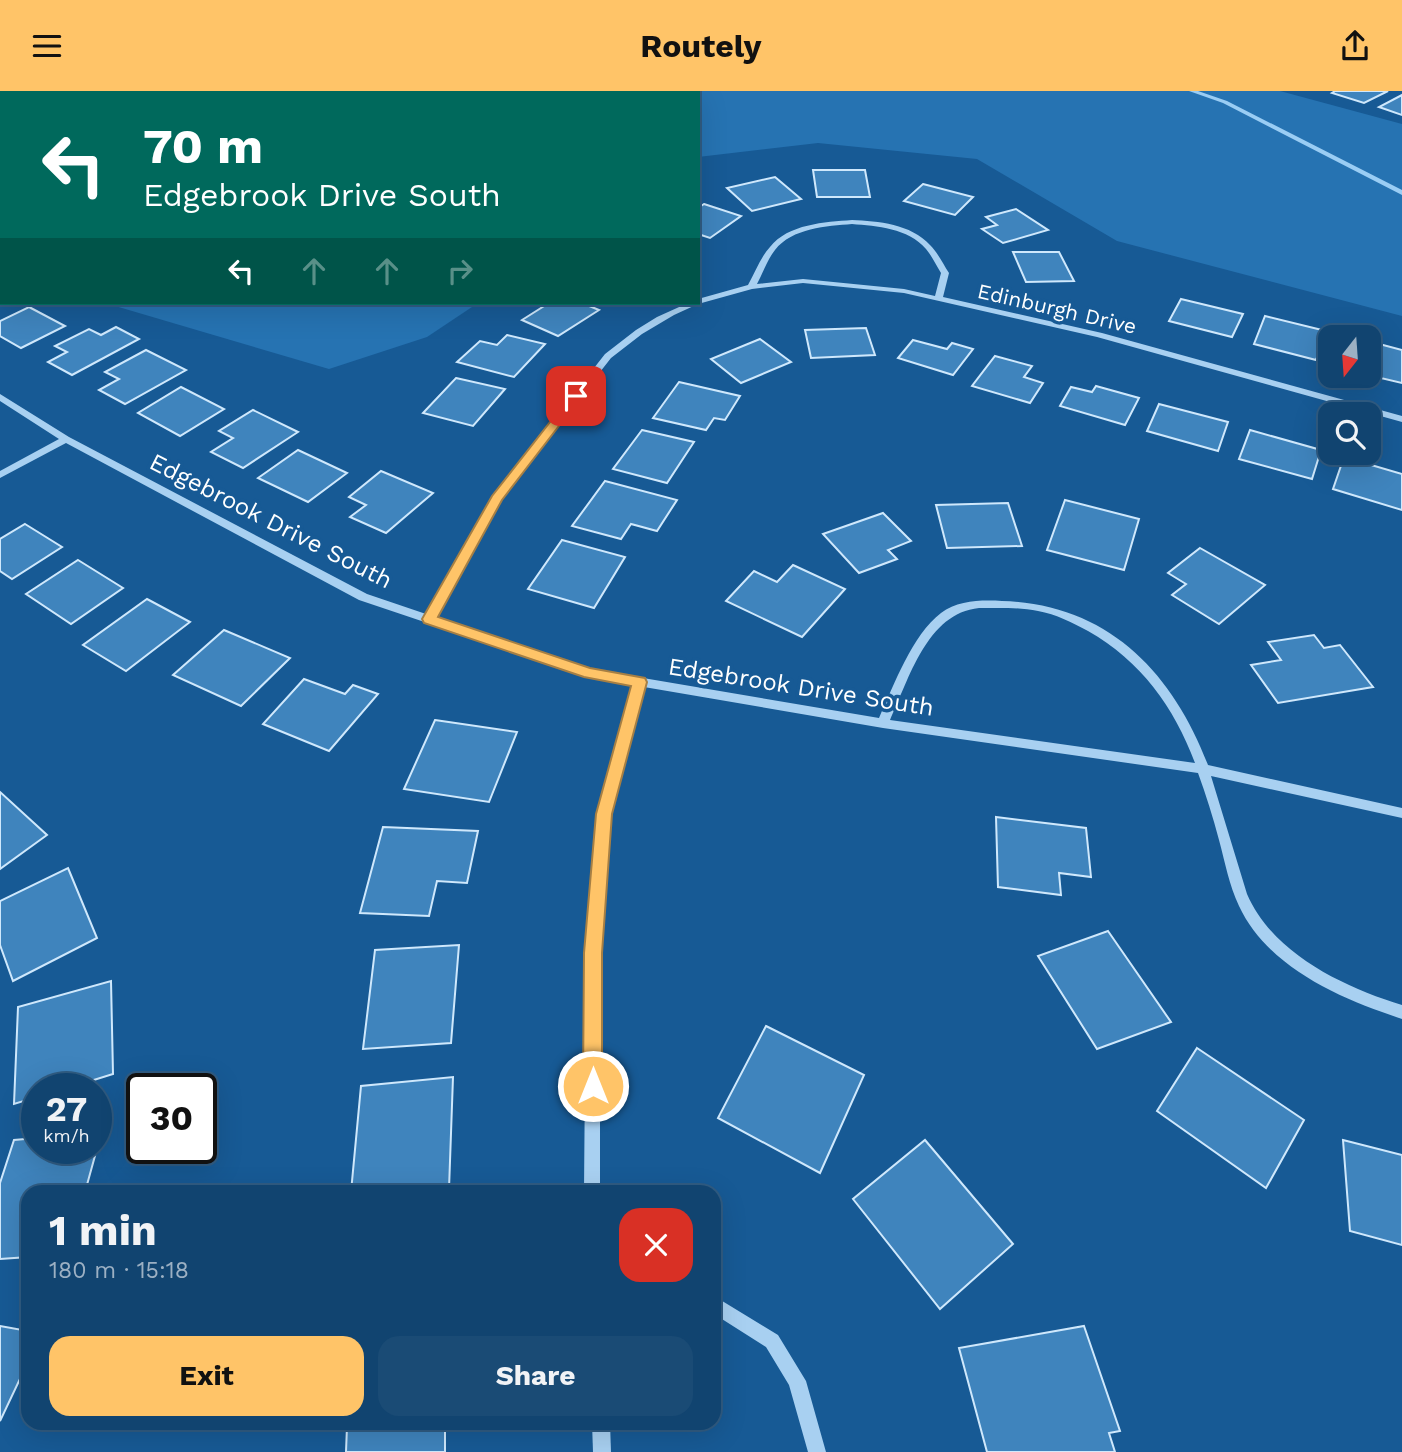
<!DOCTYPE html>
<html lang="en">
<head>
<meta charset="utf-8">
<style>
  :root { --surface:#114470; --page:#1a4b75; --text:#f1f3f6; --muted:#9cb0c3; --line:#305c83; --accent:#ffc468 }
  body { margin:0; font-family:"Work Sans",sans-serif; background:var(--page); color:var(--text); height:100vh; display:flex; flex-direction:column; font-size:26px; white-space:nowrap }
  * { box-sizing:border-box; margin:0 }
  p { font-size:23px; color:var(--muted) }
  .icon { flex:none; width:38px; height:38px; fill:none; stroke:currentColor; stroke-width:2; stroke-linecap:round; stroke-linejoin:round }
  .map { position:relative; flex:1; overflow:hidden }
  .details { position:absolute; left:21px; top:1094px; width:700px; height:245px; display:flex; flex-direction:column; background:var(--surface); border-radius:21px; box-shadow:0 7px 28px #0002,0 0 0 2px var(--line) }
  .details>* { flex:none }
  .banner { position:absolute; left:0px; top:0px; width:700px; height:214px; box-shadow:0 7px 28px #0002,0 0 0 2px var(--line); background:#00695c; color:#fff; overflow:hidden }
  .needle { width:46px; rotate:197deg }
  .fabs { position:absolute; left:1318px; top:234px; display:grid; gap:14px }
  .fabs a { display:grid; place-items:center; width:63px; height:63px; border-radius:14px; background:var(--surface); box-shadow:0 7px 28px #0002,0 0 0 2px var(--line); font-size:35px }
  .speed { position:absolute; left:21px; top:982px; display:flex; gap:14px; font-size:35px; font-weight:700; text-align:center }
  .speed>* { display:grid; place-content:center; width:91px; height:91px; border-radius:50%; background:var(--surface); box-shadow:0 7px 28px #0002,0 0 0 2px var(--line); line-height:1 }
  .speed small { font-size:18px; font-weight:400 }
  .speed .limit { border:4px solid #111; border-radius:10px; background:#fff; color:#111 }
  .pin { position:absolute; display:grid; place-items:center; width:60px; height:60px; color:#fff; margin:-30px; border-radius:14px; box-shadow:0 4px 10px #0006 }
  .me { position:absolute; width:77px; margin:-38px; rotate:0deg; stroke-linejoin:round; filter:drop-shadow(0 0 5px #0008) }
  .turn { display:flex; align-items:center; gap:24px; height:147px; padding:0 28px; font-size:32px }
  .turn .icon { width:91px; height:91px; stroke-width:2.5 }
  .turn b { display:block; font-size:49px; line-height:60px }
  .lanes { display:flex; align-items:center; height:66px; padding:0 28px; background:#0003; justify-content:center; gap:35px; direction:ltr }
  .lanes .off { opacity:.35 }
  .round { display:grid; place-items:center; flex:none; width:74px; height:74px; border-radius:21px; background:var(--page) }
  .head { display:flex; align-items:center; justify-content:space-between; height:119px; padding:0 28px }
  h1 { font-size:42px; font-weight:700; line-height:52px }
  .button { display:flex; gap:14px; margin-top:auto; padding:14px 28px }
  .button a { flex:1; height:80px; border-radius:21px; background:var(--accent); color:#111; font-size:28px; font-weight:700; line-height:80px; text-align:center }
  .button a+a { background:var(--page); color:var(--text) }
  header { display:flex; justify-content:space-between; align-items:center; height:91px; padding:0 28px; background:var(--accent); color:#111; font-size:32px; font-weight:700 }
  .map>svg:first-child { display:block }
</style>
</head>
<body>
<header><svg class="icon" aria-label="menu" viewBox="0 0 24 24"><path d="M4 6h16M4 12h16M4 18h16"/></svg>Routely<svg class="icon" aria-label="share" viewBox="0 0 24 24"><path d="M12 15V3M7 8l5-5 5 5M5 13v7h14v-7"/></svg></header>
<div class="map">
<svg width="1402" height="1361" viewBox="0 0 1402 1361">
  <rect width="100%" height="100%" fill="#175a95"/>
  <!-- green -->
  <g fill="#2673b2">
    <path d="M0,0H1280L1402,33V225L1117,150L977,68L818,52L698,66V2H2V112Z"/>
    <path d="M105,212H478L427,246L329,278Z"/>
  </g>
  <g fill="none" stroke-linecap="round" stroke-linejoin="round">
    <!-- stream -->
    <g fill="#9acdf4" fill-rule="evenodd">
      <path d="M183,0H190L191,2H184Z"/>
      <rect x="432" y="0" width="6" height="2"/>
      <path d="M1189,0H1198L1227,10L1402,99V104L1223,12Z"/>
    </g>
  </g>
  <!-- building -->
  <g fill="#3f84bd" stroke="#cfe8fc" stroke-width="2">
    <path d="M1335,0H1388L1364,12L1332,2Z"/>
    <path d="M1402,4V24L1379,16Z"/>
    <path d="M813,79H865L870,106H817Z"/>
    <path d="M775,86L801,108L752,120L727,97Z"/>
    <path d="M923,93L973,106L955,124L904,110Z"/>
    <path d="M704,113L741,125L710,147L698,143V117Z"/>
    <path d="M1016,118L1048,139L1003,152L982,138L997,134L986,126Z"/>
    <path d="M1013,161H1059L1074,190L1026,191Z"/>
    <path d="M1181,208L1243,223L1232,246L1169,230Z"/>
    <path d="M549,212H582L599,219L558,245L522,229Z"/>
    <path d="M29,216L65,235L21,257L0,245V230Z"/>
    <path d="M1265,225L1326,240L1316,269L1254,253Z"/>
    <path d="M116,236L139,248L72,284L48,271L67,261L55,255L89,238L101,244Z"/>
    <path d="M866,237L875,264L811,267L805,239Z"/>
    <path d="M507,244L545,253L514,286L457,271L480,250L497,254Z"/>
    <path d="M760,248L791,271L741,292L711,268Z"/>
    <path d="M913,249L947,258L952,252L973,258L953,284L898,267Z"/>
    <path d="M1368,250L1402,259V292L1368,284Z"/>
    <path d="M146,259L186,279L125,313L99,299L119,288L105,281Z"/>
    <path d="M995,265L1032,275L1024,286L1043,292L1030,312L972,295Z"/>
    <path d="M456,287L505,298L473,335L423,322Z"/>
    <path d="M679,291L740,305L725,329L714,327L706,339L653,327Z"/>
    <path d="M1096,295L1139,307L1125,334L1060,315L1071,296L1092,301Z"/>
    <path d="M181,296L224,318L180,345L138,322Z"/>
    <path d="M1159,313L1228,331L1218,360L1147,340Z"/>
    <path d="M253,319L298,341L243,377L211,361L233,347L219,340Z"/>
    <path d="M642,339L694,351L667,392L613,378Z"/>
    <path d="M1250,339L1321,359L1312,388L1239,368Z"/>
    <path d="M298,359L347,382L308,411L258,387Z"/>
    <path d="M1344,366L1402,383V419L1333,398Z"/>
    <path d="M381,380L433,402L386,442L350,426L366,414L349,406Z"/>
    <path d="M605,390L677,409L657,440L631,433L621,448L572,435Z"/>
    <path d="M1065,409L1139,428L1124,479L1047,459Z"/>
    <path d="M1008,412L1022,455L947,457L936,414Z"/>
    <path d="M883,422L911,450L888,459L897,468L859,482L823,443Z"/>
    <path d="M25,433L62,456L12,488L0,480V448Z"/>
    <path d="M562,449L625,466L594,517L528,498Z"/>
    <path d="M1200,457L1265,494L1219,533L1172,504L1186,493L1168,482Z"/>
    <path d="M78,469L123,497L71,533L26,503Z"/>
    <path d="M793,474L845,498L802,546L726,510L754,480L777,491Z"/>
    <path d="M147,508L190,531L126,580L83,554Z"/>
    <path d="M224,539L290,567L241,615L173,584Z"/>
    <path d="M1314,544L1324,557L1340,554L1373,596L1278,612L1251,574L1281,569L1268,551Z"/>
    <path d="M304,588L345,603L353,594L378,603L329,660L263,633Z"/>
    <path d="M435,629L517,641L489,711L404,698Z"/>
    <path d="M0,701L47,744L0,778Z"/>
    <path d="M996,726L1086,737L1091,786L1059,782L1061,804L998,796Z"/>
    <path d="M383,736L478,740L467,792L437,790L429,825L360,822Z"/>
    <path d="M68,777L97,847L13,890L0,854V810Z"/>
    <path d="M1108,840L1171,931L1097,958L1038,865Z"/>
    <path d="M459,854L451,952L363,958L375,859Z"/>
    <path d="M111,890L113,983L65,998H37V1006L14,1013L18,916Z"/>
    <path d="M766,935L864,984L820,1082L718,1027Z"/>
    <path d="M1197,957L1304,1029L1266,1097L1157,1020Z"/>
    <path d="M453,986L449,1098L351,1101L361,995Z"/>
    <path d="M96,1043H101L85,1101H28V1166L0,1168V1092L14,1049L37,1047V1057H96Z"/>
    <path d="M925,1049L1013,1153L940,1218L853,1108Z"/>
    <path d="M1343,1049L1402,1064V1154L1350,1140Z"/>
    <path d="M0,1235L28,1240V1271L0,1330Z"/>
    <path d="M1084,1235L1120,1340L1109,1342L1115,1361H987L959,1257Z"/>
    <path d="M366,1332H445V1361H346L347,1335Z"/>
  </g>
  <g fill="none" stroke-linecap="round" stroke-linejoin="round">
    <!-- minor -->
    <g fill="#a8d0f1" fill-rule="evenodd">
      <path d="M852,129C878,130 911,133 930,154C938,162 943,173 949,182L943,206L1102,242L1402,325V331L1097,246L904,202L803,192L752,198L698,213L674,224L642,243L611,267L500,409L435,526L590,578L879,627C894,594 912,544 941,522C958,509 982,509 1002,510C1107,513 1172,580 1208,674L1402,717V727L1211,685L1247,803C1273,863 1344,896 1402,914V928C1341,908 1268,877 1239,815C1229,794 1225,771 1219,749C1213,726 1206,704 1198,682L883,637L644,596L610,723L600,862V1101H584L586,862L598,723L633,594L585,585L359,509L66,352L0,387V380L59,348L0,310V303L69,346L367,503L426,523L493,406L605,263L636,239L657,226L688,212H698V208L748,194C755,182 760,167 770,156C788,133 825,131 852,129ZM852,133C877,135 908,137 926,158C932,165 936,174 941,182L935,205L904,198L803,188L757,193C763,182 767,169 775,159C792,137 827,135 852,133ZM979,517C998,517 1019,516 1038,520C1056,523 1073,532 1088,540C1141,570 1174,616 1195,672L890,629C909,588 927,522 979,517Z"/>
      <path d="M714,1205L778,1244L806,1290L826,1361H808L789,1294L766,1256L714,1223Z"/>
      <path d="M592,1332H610L611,1361H593Z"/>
    </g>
  </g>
  <!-- route -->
  <path fill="#ffc468" stroke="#a67f44" stroke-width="2" d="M572,303L582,305L502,409L438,526L590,577L645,587L647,591L612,723L602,862V995L599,1001L593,1004L586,1001L583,995L584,862L596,723L631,595L584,586L424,532L422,528L492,405Z"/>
  <g text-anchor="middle" stroke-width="7" stroke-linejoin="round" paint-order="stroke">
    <!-- far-street labels -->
    <g font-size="21" fill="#fff" stroke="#175a95">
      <text transform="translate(1057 218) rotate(13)" y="7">Edinburgh Drive</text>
    </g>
    <!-- street labels -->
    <g font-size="24" fill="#fff" stroke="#175a95">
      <text transform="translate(271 430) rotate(27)" y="8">Edgebrook Drive South</text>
      <text transform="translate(801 596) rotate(9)" y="8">Edgebrook Drive South</text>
    </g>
  </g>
</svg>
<div class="fabs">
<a><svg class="needle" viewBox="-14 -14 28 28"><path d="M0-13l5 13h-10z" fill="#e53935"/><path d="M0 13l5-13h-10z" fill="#9cb0c3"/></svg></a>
<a><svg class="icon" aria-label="search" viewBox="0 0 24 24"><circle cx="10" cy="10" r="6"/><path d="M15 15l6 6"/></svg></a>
</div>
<div class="speed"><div>27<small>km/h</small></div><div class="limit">30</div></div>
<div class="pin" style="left:576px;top:305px;background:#d93025"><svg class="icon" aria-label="arrive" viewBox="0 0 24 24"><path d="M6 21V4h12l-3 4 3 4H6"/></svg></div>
<svg class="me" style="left:593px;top:995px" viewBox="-20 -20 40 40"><circle r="17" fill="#ffc468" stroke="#fff" stroke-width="3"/><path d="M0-11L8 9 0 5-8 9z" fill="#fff"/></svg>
<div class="banner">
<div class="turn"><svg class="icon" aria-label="left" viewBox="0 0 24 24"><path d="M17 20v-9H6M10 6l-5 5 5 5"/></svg><div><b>70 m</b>Edgebrook Drive South</div></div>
<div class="lanes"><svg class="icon" aria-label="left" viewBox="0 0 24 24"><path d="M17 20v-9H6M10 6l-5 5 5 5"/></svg><svg class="icon off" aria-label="ahead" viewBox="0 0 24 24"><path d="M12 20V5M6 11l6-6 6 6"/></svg><svg class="icon off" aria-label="ahead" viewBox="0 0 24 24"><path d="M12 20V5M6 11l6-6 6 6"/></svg><svg class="icon off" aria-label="right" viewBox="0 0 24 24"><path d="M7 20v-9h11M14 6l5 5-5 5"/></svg></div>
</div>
<section class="details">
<div class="head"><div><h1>1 min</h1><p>180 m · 15:18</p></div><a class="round" style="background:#d93025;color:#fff"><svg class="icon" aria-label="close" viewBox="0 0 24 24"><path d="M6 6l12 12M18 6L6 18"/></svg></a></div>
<div class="button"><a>Exit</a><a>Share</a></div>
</section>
</div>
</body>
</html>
